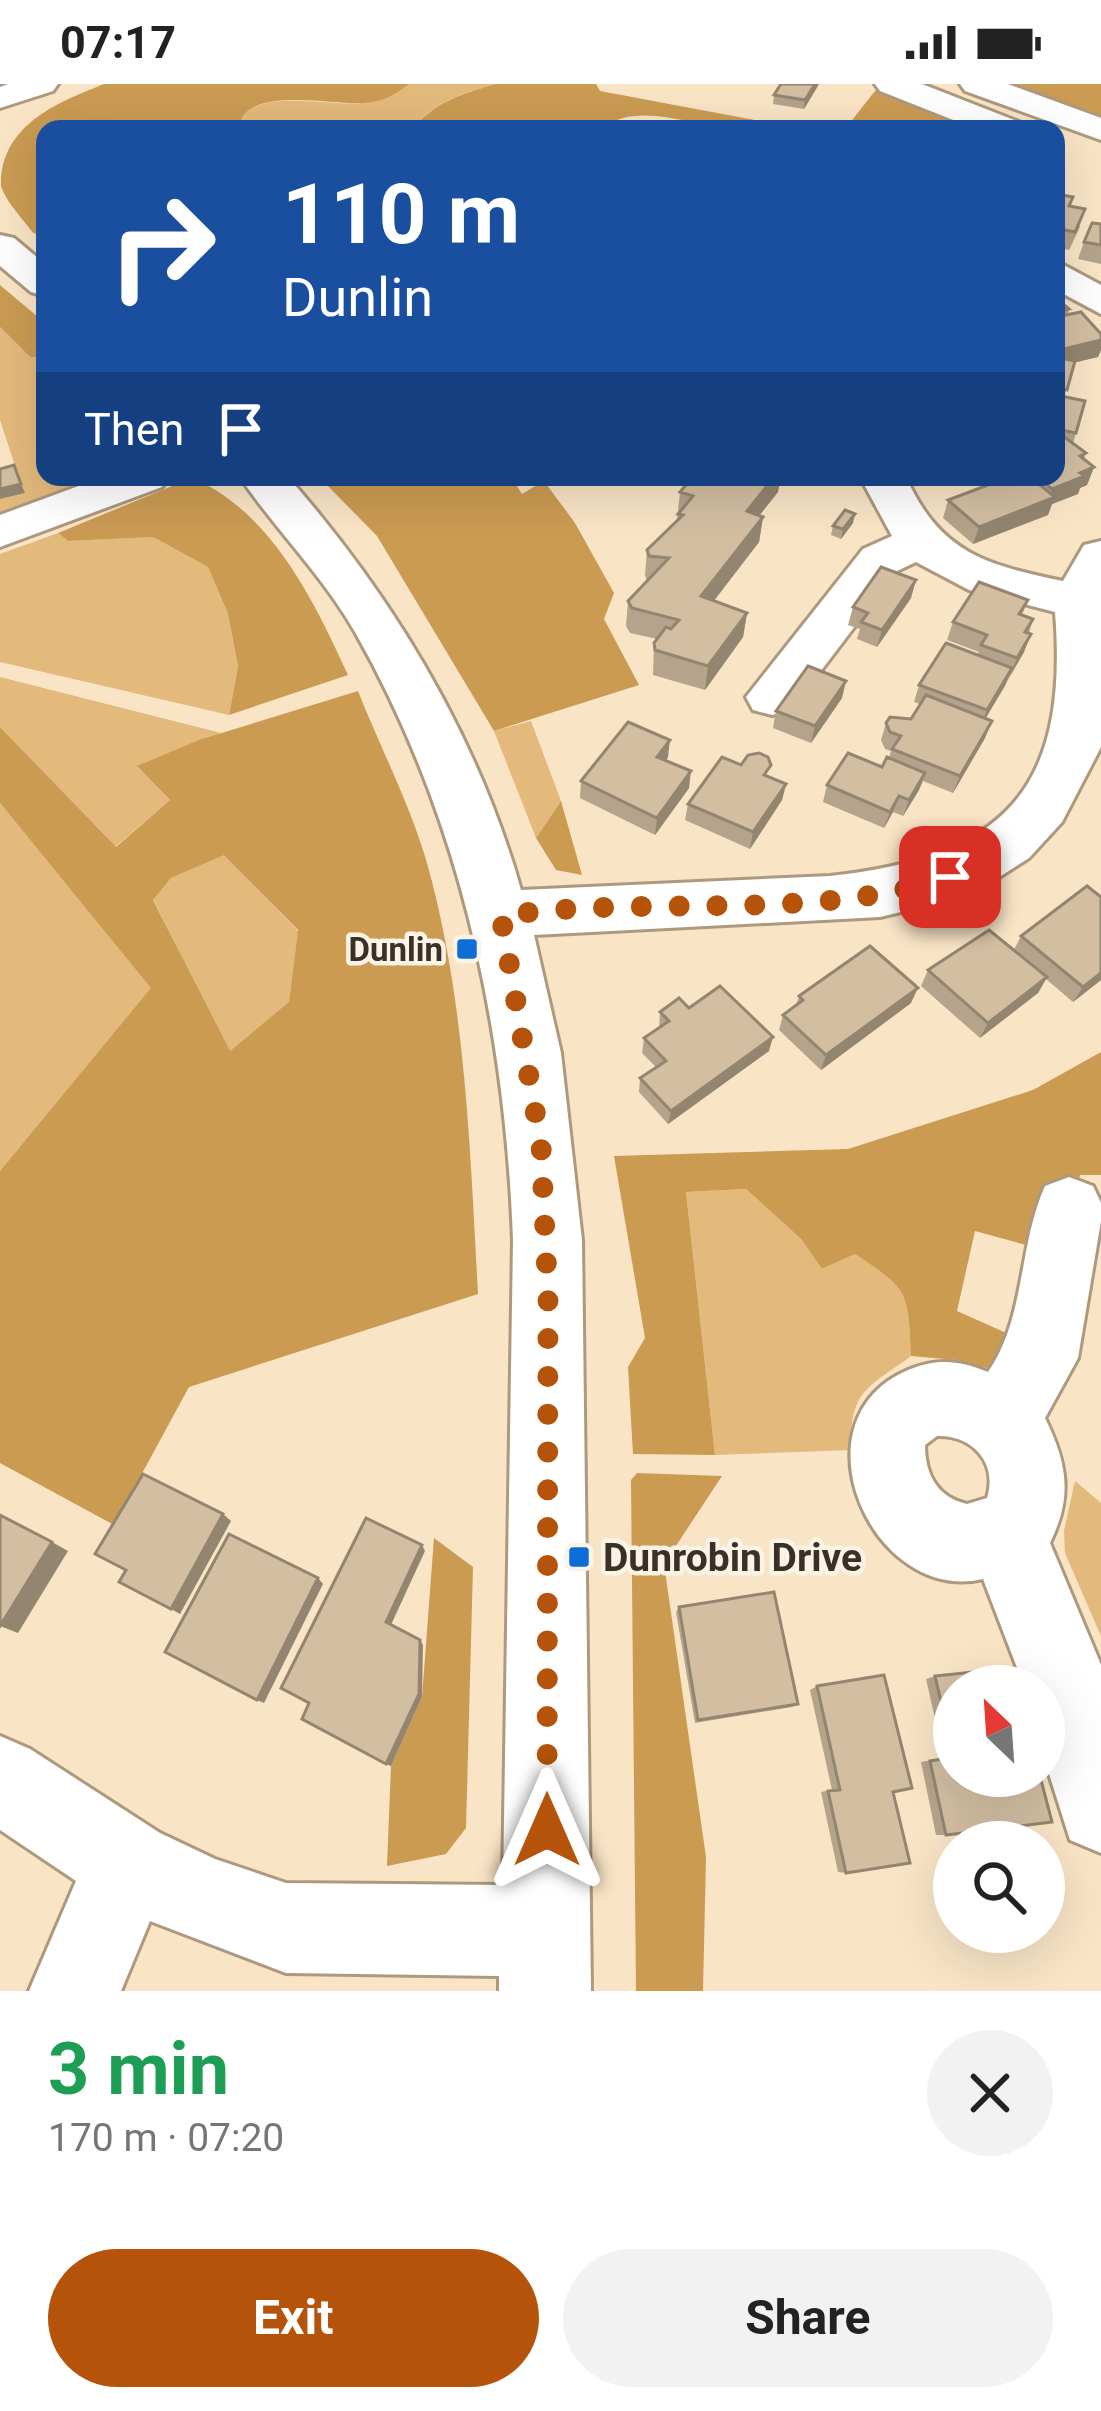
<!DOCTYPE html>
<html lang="en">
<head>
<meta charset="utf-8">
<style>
  :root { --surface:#fff; --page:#f2f2f2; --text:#222; --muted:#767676; --accent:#b45309 }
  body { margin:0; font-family:Roboto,sans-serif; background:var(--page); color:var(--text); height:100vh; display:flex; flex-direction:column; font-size:45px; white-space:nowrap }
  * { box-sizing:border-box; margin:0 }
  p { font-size:39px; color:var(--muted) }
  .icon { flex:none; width:66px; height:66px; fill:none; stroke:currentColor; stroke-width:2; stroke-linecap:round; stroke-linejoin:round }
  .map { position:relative; height:1907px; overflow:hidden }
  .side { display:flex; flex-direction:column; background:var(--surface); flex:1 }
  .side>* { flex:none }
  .hud { position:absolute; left:36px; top:36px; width:1029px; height:366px; border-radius:24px; box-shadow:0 12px 48px #0002; background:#1a4fa0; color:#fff; overflow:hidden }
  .needle { width:78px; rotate:335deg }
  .tools { position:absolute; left:933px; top:1581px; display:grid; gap:24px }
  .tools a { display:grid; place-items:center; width:132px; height:132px; border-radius:50%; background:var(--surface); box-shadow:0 12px 48px #0002; font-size:60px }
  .pin { position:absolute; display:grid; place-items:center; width:102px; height:102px; color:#fff; margin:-51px; border-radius:24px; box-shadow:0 6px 18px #0006 }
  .me { position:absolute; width:132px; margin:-66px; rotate:0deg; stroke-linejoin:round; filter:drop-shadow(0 0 9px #0008) }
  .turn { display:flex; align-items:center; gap:42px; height:252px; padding:0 48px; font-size:54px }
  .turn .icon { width:156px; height:156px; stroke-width:2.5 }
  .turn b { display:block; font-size:84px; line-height:102px }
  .then { display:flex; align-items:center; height:114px; padding:0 48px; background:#0003; gap:24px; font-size:45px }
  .round { display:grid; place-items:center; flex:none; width:126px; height:126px; border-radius:63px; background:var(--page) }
  .overview { display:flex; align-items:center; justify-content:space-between; height:204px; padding:0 48px }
  h1 { font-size:72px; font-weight:700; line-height:90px; color:#1e9e55 }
  .primary-button { display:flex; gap:24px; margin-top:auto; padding:24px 48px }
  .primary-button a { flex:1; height:138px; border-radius:72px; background:var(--accent); color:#fff; font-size:48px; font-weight:700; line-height:138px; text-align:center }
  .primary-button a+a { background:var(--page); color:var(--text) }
  .status { display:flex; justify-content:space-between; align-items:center; height:84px; padding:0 60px; background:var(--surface); direction:ltr }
  .status svg { height:33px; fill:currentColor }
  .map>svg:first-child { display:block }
</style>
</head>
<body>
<div class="status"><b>07:17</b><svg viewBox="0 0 49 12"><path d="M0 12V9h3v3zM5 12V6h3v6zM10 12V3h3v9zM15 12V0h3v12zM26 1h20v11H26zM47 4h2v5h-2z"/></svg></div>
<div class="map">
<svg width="1101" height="1907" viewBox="0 0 1101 1907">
  <rect width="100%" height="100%" fill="#f9e4c6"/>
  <!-- green -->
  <g fill="#e4b97c">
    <path d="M409,0H495C461,11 435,16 412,45L239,43C245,0 335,24 364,19C378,17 397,7 409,0Z"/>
    <path d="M45,242V393L95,394L0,431V415L24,409L0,336V243L30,273H41Z"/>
    <path d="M58,449L68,457L153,453L208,483L228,530L238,582L229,631L0,578V470Z"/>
    <path d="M0,593L221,649L138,683L170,716L115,763L0,643Z"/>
    <path d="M531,637L561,717L536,754L494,647Z"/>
    <path d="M0,719L152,904L0,1087Z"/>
    <path d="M224,770L298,847L289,919L229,968L153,815L171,794Z"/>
    <path d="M746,1105L801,1155L822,1185L855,1170C909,1206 908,1207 911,1272C867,1305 850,1305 851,1366L715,1371L686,1108Z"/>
    <path d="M1075,1397L1101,1419V1552L1065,1469L1064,1447Z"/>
  </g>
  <!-- forest -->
  <g fill="#cb9b52" fill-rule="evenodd">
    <path d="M104,0H409C395,11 382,18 364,19C335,22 245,0 239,43L245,45H45V152L33,149C23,135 6,118 1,102C0,39 62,17 104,0Z"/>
    <path d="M495,0H596L600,7L803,45C777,45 750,47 724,44C685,39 635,18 601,45H412C436,17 460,11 495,0Z"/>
    <path d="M1006,0H1101V36Z"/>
    <path d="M885,3L990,45H845L875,7Z"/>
    <path d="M0,201L45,239L42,273H30L0,243Z"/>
    <path d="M319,393H511L522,410L544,397L575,439L614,509L604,535L639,601L494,647L377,452Z"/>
    <path d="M199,397C274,433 315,519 348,591L229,631L238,582L228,530L208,483L153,453L68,457L58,449L182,398Z"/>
    <path d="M358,607C380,663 410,720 427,779C466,918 470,1067 478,1210L189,1303L114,1441L0,1379V1087L151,904L0,719V643L116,763L170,716L137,682L199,656ZM224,771L298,846L289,918L230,967L153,816L171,794Z"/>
    <path d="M561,717L582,791L556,786L536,754Z"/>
    <path d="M1101,968V1091H1080L1075,1113L1033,1163L975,1147L957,1227L1024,1257L1001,1288L957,1276L911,1272C908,1207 909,1206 855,1170L822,1185L801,1155L746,1105L686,1108L715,1371L633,1370L628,1283L645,1254L614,1072L848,1065L1033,1006Z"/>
    <path d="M637,1389L722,1392L664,1480L706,1773L703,1907H636L631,1396Z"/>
    <path d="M434,1454L473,1483L466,1744L446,1770L387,1782L391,1682L422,1613Z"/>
  </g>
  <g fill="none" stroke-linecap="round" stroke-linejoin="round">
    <defs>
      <g id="minor">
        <path d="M8,0H58L53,7L0,24V3Z"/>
        <path d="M875,0H922L1019,38L1024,45H976L880,7Z"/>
        <path d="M960,0H1008L1101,34V56L965,7Z"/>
        <path d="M0,151L14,154L45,180V212L31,208L0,182Z"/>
        <path d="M1056,177L1101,201V230L1056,206Z"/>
        <path d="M103,393H169L162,403L0,463V431Z"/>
        <path d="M240,393H288C393,513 477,651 521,806L830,792C1005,773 1069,705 1055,528L969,506L916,478L897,487L791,626L772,631L753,626L746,613L863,465L892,452L860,393H906C940,469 986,481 1063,497L1084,461L1101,457V663L1062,738L1029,774L990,799L926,822L880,833L534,851L561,969L582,1156L591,1907H499V1892L286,1889L150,1837L121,1907H29L76,1797L0,1746V1652L30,1665L160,1749L215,1775L286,1799L503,1801L513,1156C505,943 461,734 355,548C323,492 276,446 240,393Z"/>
        <path d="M1069,1093L1093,1102L1101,1119V1137L1078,1274L1045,1334C1067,1379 1073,1412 1050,1459L1101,1581V1769L1070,1756L1044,1674V1602H1024L983,1495C873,1521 790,1336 908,1286C937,1274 959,1276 988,1288C1026,1233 1018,1162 1045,1102ZM937,1352C972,1351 998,1378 987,1414L967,1420C937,1413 925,1390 925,1361Z"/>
      </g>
    </defs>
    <!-- minor casing -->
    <use href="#minor" stroke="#ad997d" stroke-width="6"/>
    <!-- minor -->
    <use href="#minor" fill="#fff" fill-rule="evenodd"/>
  </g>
  <!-- wall -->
  <g fill="#b5a38b">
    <path d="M819,0L804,25L773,20L774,11Z"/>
    <path d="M1056,110L1070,122L1080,143L1069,166L1056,163Z"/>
    <path d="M1101,140V180L1078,175L1084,158Z"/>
    <path d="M1056,214L1069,225L1068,231L1101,250V266L1098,273L1075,278L1064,313L1076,349L1073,359L1086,369L1084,375L1094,383L1087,401L1080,404L1078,410L1052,420L1048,431L973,460L943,434L948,416L1009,393H1056Z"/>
    <path d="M680,408H778L759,432L763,433L759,458L714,517L747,529L743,553L705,606L653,591L654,559L657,555L630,549L626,542L628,517L647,497L645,491L647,466L677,436Z"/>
    <path d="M853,439L841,455L831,451L833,442Z"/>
    <path d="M911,514L877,563L857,555L860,545L848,541L853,523Z"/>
    <path d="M1028,516L1022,531L1033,535L1024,568L986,634L985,654L953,709L923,697L919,706L903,732L893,728L884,744L823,718L827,701L882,683L889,674L891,667L885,665L881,656L886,639L911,635L920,620L914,618L919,601L977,571L979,568L947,556L953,538Z"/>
    <path d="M842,614L811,659L773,644L776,627Z"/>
    <path d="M668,673L666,677L689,704L655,751L580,714L581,697Z"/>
    <path d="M769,693L786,700L782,716L750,765L685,736L688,720Z"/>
    <path d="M1101,813V896L1073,918L1046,895L1038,909L980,954L921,902L928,886L1014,866L1021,852Z"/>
    <path d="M799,912L911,919L821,986L779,946L783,931L796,922Z"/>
    <path d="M689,924L769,967L668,1040L639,1008L640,994L656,983L642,969L644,954L659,944L660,928Z"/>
    <path d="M679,1523L798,1620L792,1623L695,1639L676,1528Z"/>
    <path d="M1012,1584L954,1692L946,1751H936L921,1678L944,1674L926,1595L935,1592Z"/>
    <path d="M817,1602L893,1708L846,1789L838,1788L821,1708L832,1706L810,1606Z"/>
  </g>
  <!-- shaded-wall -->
  <g fill="#948571">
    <path d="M815,0H819L804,25L805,16Z"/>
    <path d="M1101,256V266L1098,273L1056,283L1060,266Z"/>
    <path d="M1094,383L1087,401L1080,404L1078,410L1052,420L1048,431L973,460L979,443L1048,416L1052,405L1080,389Z"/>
    <path d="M774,393H781L778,408L743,452L747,427Z"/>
    <path d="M21,400L25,409L0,415V405Z"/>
    <path d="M855,430L853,439L841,455L843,445Z"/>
    <path d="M763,433L759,458L698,537L701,512Z"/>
    <path d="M916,496L911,514L877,563L882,546Z"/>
    <path d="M747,529L743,553L705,606L708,582Z"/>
    <path d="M1031,550L1024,568L1010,592L1017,574Z"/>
    <path d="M1012,584L1005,602L980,643L987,626Z"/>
    <path d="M846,597L842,614L811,659L815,642Z"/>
    <path d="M992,637L985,654L953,709L960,692Z"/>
    <path d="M670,656L668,673L656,690L657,673Z"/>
    <path d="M691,687L689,704L655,751L657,734Z"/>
    <path d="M925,689L919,706L903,732L909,716Z"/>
    <path d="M786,700L782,716L750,765L753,748Z"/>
    <path d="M899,712L893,728L884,744L890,728Z"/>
    <path d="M1101,889V896L1073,918L1083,903Z"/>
    <path d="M1047,893L1038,909L980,954L988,939Z"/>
    <path d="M918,904L911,919L821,986L826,971Z"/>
    <path d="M773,953L769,967L668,1040L671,1027Z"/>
    <path d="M223,1430L231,1437L180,1530L171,1525Z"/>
    <path d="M52,1458L68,1467L18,1549L0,1542Z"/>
    <path d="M422,1461L425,1467L390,1543L386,1538Z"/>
    <path d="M318,1494L323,1500L264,1619L257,1616Z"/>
    <path d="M420,1556L423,1561L422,1613L391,1682L386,1680Z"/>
  </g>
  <!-- building -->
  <g fill="#d3bea2" stroke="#948571" stroke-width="3">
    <path d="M781,0H815L805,16L774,11Z"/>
    <path d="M1056,110L1073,113L1069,122L1085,125L1075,148L1056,144Z"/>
    <path d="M1092,139L1101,140V161L1084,158Z"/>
    <path d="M1056,214L1069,225L1056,228Z"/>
    <path d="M1081,228L1101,250V256L1060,266L1056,262V242L1061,241L1056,236V233Z"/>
    <path d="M1056,273L1075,277L1067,306L1056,303Z"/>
    <path d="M1056,311L1085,317L1076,349L1056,345Z"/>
    <path d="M1059,349L1086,369L1080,372L1094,383L1080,389L1085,392L1052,405L1037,393H1056V350Z"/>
    <path d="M14,381L21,400L0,405V385Z"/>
    <path d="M693,393H774L747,427L763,433L701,512L747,529L708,582L655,566L654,559L666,543L671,545L679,536L632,524L628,517L669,474L649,472L647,466L683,431L678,430L693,412L680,408Z"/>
    <path d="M1009,393H1030L1055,413L979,443L948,416Z"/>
    <path d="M845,426L855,430L843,445L833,442Z"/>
    <path d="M881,483L916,496L882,546L861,538L868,529L853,523Z"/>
    <path d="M979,498L1028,516L1019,530L1033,535L1025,548L1031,550L1017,574L981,561L987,551L953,538Z"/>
    <path d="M946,559L1012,584L987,626L919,601Z"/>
    <path d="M808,582L846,597L815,642L776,627Z"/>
    <path d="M926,611L992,637L960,692L892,665L901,652L890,648L886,639L890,633L911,635Z"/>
    <path d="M628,638L670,656L657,673L691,687L657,734L581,697Z"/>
    <path d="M759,669L768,673L771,681L764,691L786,700L753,748L688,720L722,673L741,681L748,671Z"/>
    <path d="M848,669L882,683L887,673L925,689L909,716L899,712L890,728L827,701Z"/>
    <path d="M1087,802L1101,813V889L1083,903L1021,852Z"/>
    <path d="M989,846L1047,893L988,939L928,886Z"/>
    <path d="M870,862L918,904L826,971L783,931L803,916L799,912Z"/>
    <path d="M720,902L773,953L671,1027L640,994L666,977L644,954L669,937L660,928L679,914L689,924Z"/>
    <path d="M143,1390L223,1430L171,1525L119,1498L126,1486L95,1470Z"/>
    <path d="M0,1431L52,1458L0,1542Z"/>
    <path d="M366,1434L422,1461L386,1538L420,1556L419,1610L386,1680L302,1635L309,1619L281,1604Z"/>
    <path d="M229,1450L318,1494L257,1616L165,1568Z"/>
    <path d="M774,1508L798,1620L698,1636L679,1523Z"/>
    <path d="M1012,1584L1016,1602H954V1692H1040L1052,1738L946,1751L930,1677L954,1673L935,1592Z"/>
    <path d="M884,1591L912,1704L893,1708L910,1779L846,1789L828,1707L840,1706L817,1602Z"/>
  </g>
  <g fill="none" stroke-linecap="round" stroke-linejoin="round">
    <!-- route -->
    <path stroke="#b45309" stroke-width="21" stroke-dasharray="0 37.8" d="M547,1746L548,1215L541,1061L501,832C649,810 807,839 950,793"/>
  </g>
  <!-- markers -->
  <g fill="#0e6ed7" stroke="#fcf3e7" stroke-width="4.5">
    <rect x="455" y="853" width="24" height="24" rx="6"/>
    <rect x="567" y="1461" width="24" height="24" rx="6"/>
  </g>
  <g text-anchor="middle" stroke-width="9" stroke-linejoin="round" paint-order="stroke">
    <!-- poi labels -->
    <g font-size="33" font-weight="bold" fill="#3a3126" stroke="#fcf3e7" text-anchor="end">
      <text x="443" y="877">Dunlin</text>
    </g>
    <!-- near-poi labels -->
    <g font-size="39" font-weight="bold" fill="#3a3126" stroke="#fcf3e7" text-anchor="start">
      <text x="603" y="1487">Dunrobin Drive</text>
    </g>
  </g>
</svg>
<div class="tools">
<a><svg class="needle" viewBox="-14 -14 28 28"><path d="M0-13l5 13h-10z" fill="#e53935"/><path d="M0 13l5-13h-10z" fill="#767676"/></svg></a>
<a><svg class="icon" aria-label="search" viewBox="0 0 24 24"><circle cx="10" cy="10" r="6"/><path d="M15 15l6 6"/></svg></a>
</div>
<div class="pin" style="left:950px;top:793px;background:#d93025"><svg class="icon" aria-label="arrive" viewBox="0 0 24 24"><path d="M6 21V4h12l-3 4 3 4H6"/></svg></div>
<svg class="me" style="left:547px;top:1746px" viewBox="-20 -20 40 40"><path d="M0-17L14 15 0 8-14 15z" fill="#b45309" stroke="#fff" stroke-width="4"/></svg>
<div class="hud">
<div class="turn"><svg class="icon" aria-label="right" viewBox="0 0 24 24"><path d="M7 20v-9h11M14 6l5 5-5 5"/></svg><div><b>110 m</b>Dunlin</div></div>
<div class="then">Then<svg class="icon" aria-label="arrive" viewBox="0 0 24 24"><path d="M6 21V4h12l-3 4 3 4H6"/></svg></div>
</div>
</div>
<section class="side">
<div class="overview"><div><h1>3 min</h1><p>170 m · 07:20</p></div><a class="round"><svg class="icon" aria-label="close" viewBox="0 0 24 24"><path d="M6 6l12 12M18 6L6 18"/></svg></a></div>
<div class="primary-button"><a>Exit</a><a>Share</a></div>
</section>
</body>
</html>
